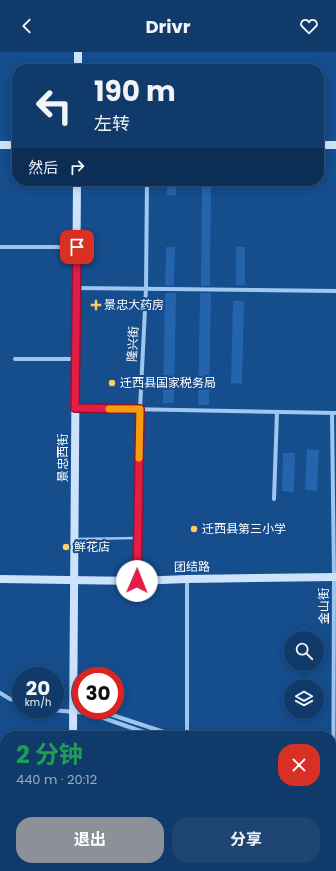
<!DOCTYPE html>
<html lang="zh">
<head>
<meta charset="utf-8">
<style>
  :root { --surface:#103a6a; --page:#1e4572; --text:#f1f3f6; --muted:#9cadc1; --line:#30547e; --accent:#8c9099 }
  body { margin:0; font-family:Poppins,"Noto Sans SC",sans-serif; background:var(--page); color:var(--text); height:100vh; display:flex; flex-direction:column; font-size:15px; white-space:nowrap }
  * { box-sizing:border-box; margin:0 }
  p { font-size:13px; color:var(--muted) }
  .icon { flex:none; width:22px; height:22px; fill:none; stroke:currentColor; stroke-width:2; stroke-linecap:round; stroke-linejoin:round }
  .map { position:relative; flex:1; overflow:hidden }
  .details { position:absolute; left:0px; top:679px; width:336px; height:140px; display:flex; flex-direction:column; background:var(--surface); border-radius:16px 16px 0 0; box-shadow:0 2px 10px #0003,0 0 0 1px var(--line) }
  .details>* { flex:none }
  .banner { position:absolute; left:12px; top:12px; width:312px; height:122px; border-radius:16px; box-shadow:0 2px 10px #0003,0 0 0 1px var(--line); background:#103a6a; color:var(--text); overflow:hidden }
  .fabs { position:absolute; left:284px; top:579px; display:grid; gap:8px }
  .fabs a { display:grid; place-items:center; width:40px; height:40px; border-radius:50%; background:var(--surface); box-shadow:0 2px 10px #0003,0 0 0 1px var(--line); font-size:20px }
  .speed { position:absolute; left:12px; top:615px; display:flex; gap:8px; font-size:20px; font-weight:700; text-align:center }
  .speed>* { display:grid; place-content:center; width:52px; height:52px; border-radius:50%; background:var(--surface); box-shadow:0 2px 10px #0003,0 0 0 1px var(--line); line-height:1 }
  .speed small { font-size:10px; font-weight:400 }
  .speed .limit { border:6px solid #d22; background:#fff; color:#111 }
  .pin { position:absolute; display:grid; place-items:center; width:34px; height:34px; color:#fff; margin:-17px; border-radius:8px; box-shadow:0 2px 6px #0006 }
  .me { position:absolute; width:44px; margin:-22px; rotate:1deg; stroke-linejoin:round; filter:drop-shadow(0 0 3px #0008) }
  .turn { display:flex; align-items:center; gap:14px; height:84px; padding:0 16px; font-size:18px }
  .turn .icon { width:52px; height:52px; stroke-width:2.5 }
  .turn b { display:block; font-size:28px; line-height:34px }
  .then { display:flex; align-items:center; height:38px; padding:0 16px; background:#0003; gap:8px; font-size:15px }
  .round { display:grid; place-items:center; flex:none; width:42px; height:42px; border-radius:16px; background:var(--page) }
  .overview { display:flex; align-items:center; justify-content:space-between; height:68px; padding:0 16px }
  h1 { font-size:24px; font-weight:700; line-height:30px; color:#1e9e55 }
  .primary-button { display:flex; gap:8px; margin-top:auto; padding:8px 16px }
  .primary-button a { flex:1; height:46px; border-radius:16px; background:var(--accent); color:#fff; font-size:16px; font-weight:700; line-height:46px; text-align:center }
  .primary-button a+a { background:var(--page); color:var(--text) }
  header { display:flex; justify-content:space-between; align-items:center; height:52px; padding:0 16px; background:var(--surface); font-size:18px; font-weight:700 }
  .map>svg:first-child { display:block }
</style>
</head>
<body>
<header><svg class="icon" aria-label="back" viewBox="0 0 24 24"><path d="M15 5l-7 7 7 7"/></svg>Drivr<svg class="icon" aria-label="heart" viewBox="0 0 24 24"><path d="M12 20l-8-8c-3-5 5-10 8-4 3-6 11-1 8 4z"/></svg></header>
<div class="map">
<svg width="336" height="819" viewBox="0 0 336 819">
  <rect width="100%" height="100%" fill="#154d8d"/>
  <!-- building -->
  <g fill="#2364ac">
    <rect x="167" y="129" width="9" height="14"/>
    <path d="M202,129H211L210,234H201Z"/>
    <path d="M166,195H175L174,234H165Z"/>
    <rect x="236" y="195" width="9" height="38"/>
    <path d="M165,241H176L174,351H163Z"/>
    <path d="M200,241H211L209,353H198Z"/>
    <path d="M233,249H244L242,332L231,331Z"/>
    <path d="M307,397L319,398L317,439L305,438Z"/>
    <path d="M283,401H295L294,440L282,439Z"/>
    <rect x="0" y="814" width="10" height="5"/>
    <rect x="151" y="814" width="19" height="5"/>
  </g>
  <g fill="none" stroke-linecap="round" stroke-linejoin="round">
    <!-- lane -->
    <g stroke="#9fc6f0" stroke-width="2.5">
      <path d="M77,487L138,486"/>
      <path d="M223,815L322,814"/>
    </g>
    <!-- street -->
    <g stroke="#9fc6f0" stroke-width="4">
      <path d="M0,195H76"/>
      <path d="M76,236L336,239"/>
      <path d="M15,307H75"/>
      <path d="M76,356L336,361"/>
      <path d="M332,361L334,525L333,819"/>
      <path d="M274,447L277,360"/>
      <path d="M187,527V684"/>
      <path d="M137,529L140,357L146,237L147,129"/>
      <path d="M0,641L10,647L21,650"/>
      <path d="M50,658L89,661L155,684"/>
      <path d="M97,658L176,684"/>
      <path d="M0,710H5"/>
      <path d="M0,768H5"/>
      <path d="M222,814L224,819"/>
    </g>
    <!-- secondary -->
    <g stroke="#cde2fb" stroke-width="8">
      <path d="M78,17V0"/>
      <path d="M0,93H17"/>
      <path d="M319,93H336"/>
      <path d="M0,527L137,529L187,527L336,525"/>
      <path d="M73,684L77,129"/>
      <path d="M71,819V814"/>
    </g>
  </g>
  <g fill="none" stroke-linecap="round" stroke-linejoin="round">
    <defs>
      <path id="route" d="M77,195L75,356L140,357L137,529"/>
    </defs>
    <!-- route casing -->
    <use href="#route" stroke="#92132f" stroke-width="10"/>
    <!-- route -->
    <use href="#route" stroke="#e11d48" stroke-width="7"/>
    <!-- slow -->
    <path stroke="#f59e0b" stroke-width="7" d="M109,357H140L139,406"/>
  </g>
  <!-- markers -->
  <g fill="#ffcc5e" stroke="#154d8d" stroke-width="1.5">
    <path d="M94 247h4v4h4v4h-4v4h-4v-4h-4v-4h4z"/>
    <circle cx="112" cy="331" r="4"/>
    <circle cx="194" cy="477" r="4"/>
    <circle cx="66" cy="495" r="4"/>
  </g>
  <g text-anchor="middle" stroke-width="4" stroke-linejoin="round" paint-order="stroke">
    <!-- poi labels -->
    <g font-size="12" fill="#fff" stroke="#154d8d" text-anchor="start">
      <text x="104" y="257">景忠大药房</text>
      <text x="120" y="335">迁西县国家税务局</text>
      <text x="202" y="481">迁西县第三小学</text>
      <text x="74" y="499">鲜花店</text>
    </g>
    <!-- street labels -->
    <g font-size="12" fill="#fff" stroke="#154d8d">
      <text transform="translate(133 292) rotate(-87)" y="4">隆兴街</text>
      <text transform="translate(63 406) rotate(-90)" y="4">景忠西街</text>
      <text transform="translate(192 515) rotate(-1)" y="4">团结路</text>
      <text transform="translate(324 554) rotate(-90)" y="4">金山街</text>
    </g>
  </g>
</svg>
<div class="fabs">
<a><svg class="icon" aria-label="search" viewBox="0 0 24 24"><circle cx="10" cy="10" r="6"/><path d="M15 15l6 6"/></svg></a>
<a><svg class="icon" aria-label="layers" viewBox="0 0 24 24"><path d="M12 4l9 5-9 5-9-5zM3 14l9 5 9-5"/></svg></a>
</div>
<div class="speed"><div>20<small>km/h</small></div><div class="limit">30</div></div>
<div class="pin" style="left:77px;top:195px;background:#d93025"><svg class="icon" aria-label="arrive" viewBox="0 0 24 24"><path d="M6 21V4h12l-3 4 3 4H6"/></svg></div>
<svg class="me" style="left:137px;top:529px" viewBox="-20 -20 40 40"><circle r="19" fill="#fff"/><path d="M0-13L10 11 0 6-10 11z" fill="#e11d48"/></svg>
<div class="banner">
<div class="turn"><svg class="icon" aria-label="left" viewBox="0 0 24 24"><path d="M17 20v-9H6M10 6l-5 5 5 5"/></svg><div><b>190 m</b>左转</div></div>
<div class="then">然后<svg class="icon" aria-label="right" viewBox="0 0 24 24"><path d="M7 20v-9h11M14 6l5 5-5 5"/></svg></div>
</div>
<section class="details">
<div class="overview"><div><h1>2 分钟</h1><p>440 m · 20:12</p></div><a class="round" style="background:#d93025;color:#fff"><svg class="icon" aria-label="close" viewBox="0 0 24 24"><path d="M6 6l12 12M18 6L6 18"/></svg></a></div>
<div class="primary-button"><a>退出</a><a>分享</a></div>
</section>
</div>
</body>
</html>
